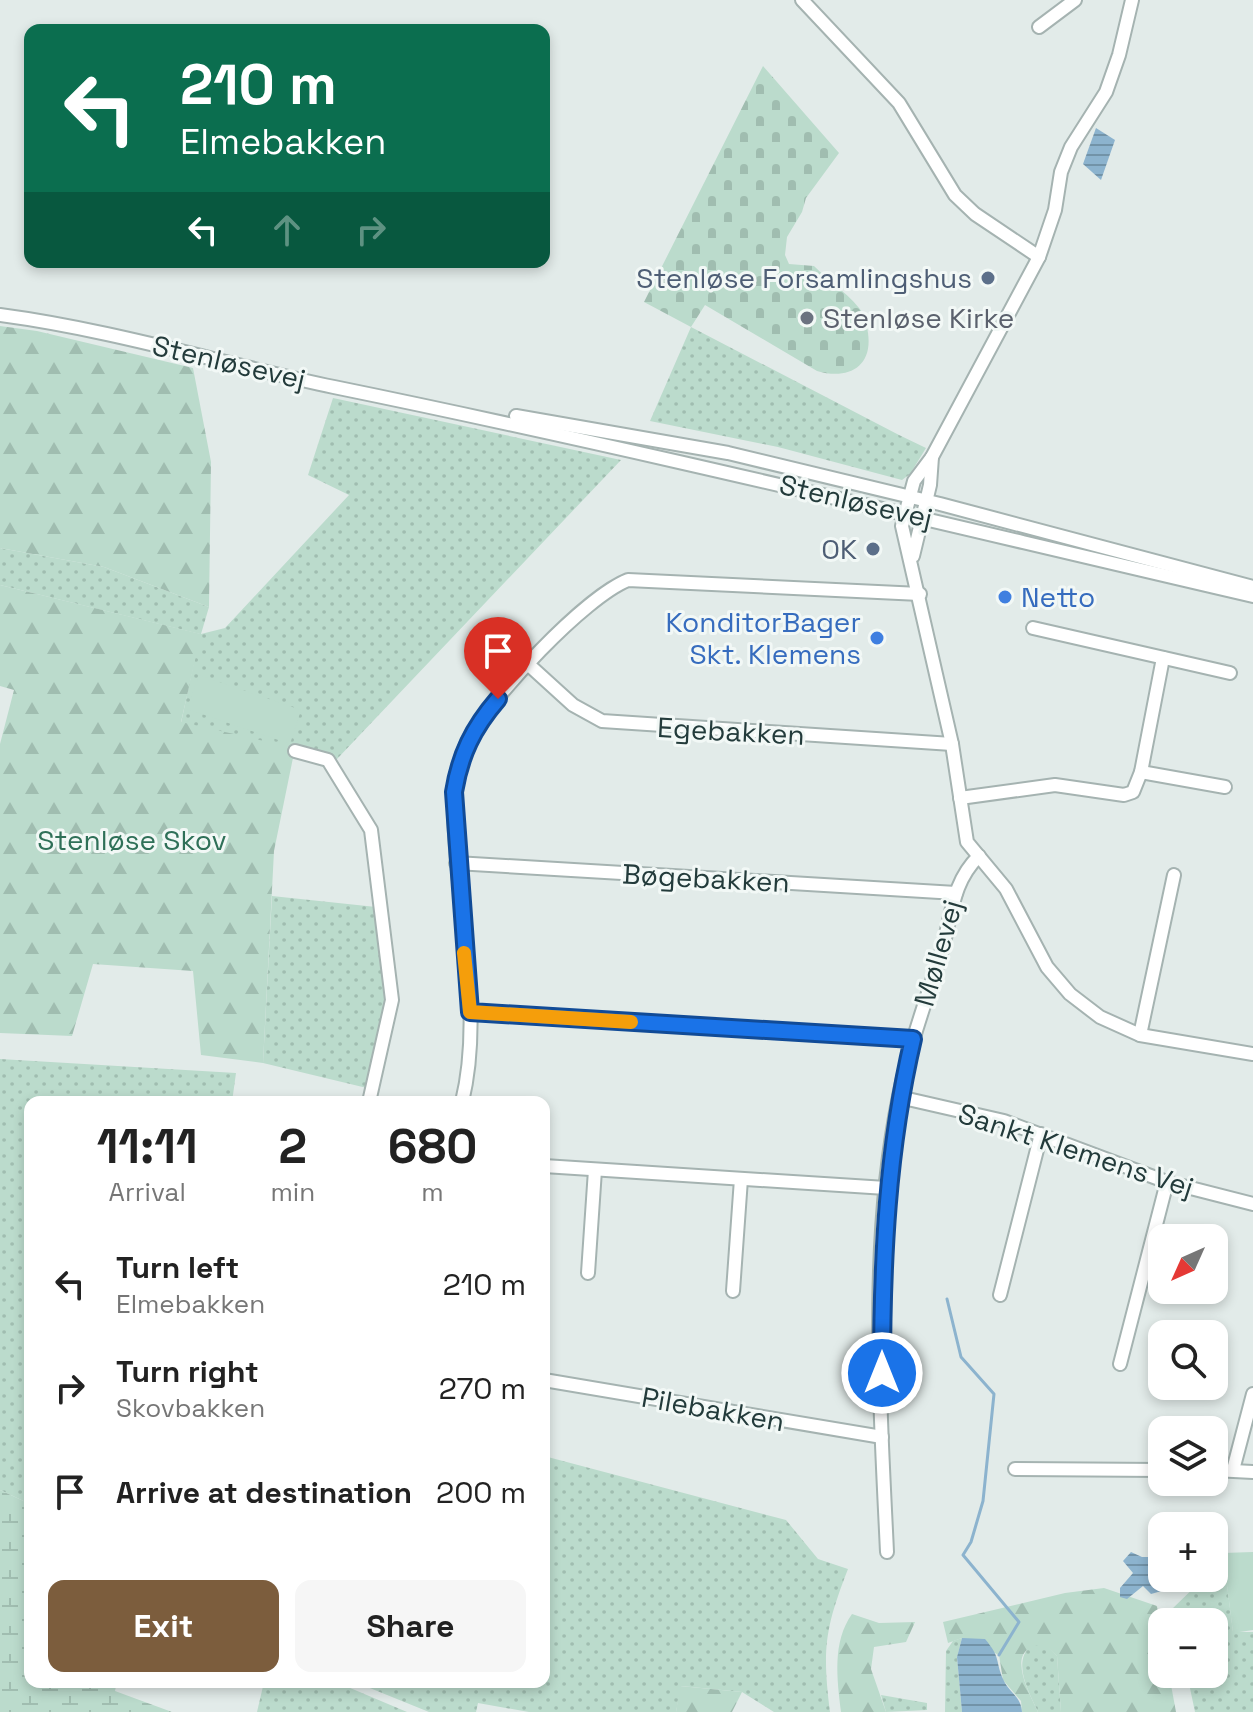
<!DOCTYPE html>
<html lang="en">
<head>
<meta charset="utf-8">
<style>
  :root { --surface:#fff; --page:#f6f6f6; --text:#222; --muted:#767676; --accent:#7c5d3d }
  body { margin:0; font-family:"Space Grotesk",sans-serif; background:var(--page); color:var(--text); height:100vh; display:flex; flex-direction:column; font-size:30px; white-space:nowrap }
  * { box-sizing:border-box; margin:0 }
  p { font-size:26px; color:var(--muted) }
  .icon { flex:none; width:44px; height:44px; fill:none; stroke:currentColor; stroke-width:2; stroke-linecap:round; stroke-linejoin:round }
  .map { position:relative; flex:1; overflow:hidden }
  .panel { position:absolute; left:24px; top:1096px; width:526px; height:592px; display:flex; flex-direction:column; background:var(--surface); border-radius:16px; box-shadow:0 4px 12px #0003 }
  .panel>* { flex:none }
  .top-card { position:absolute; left:24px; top:24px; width:526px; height:244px; border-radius:16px; box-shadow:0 4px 12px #0003; background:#0b6e4f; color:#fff; overflow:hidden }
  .needle { width:52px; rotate:225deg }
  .tools { position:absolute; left:1148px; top:1224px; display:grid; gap:16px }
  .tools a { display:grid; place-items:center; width:80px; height:80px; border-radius:16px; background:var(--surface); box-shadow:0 4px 12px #0003; font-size:40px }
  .pin { position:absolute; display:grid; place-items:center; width:68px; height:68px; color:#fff; margin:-82px -34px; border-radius:50% 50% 50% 0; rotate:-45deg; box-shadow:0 0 8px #0007 }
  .pin .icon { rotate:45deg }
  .me { position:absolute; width:88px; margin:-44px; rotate:0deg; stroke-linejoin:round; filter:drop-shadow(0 0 6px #0008) }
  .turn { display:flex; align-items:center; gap:28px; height:168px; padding:0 24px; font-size:36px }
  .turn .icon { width:104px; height:104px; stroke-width:2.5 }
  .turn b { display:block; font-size:56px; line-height:68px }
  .lanes { display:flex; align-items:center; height:76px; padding:0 24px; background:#0003; justify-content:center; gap:40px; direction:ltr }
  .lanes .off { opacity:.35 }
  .eta { display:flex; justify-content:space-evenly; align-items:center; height:136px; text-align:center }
  .eta b { font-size:48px; font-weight:700; line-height:56px }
  .action { display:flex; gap:16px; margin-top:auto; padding:16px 24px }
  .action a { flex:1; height:92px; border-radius:16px; background:var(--accent); color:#fff; font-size:32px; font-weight:700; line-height:92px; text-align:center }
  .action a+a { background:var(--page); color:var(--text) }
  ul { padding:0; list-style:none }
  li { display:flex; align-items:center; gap:24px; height:104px; padding:0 24px }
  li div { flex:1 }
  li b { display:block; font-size:30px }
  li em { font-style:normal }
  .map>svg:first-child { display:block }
</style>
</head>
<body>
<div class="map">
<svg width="1253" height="1712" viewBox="0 0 1253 1712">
  <defs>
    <pattern id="grass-dots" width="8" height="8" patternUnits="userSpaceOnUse" patternTransform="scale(2)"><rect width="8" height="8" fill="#bbdbcc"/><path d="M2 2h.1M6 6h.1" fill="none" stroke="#a0bdb0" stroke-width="1.8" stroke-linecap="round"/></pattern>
    <pattern id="forest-firs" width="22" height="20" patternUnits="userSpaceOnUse" patternTransform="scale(2)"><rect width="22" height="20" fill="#bbdbcc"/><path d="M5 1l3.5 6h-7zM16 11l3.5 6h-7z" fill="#a0bdb0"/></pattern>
    <pattern id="wetland-marsh" width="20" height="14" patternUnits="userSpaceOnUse" patternTransform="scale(2)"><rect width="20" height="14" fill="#bbdbcc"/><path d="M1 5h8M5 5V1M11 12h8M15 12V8" fill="none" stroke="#a0bdb0"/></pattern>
    <pattern id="cemetery-stones" width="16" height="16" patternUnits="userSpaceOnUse" patternTransform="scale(2)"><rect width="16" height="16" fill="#bbdbcc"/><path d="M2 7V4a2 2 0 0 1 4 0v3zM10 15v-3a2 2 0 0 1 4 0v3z" fill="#a0bdb0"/></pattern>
    <pattern id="water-rules" width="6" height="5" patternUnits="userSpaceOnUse" patternTransform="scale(2)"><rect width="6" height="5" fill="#8cb3ce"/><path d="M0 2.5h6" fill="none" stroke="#7293a8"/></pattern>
  </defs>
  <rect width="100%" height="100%" fill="#e2ebe9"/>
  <!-- grass -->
  <g fill="url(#grass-dots)">
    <path d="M691,327L899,435L926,448L910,474L902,480L778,447L650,421Z"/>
    <path d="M333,398L621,460L337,759L181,723L200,634L0,585V548L104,567L209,607L201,634L225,628L349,495L308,475Z"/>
    <path d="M272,896L376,907L388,999L371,1089L263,1063Z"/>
    <path d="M0,1059L236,1073L232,1102H30V1504L0,1490Z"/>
    <path d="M544,1456L786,1520L818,1559L848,1569C825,1628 822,1649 830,1712H774L742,1692L681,1686L676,1712H529L478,1703L476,1712H429L355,1682H544Z"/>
    <path d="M1223,1553L1233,1632H1253V1712H1195L1187,1674H1214V1622H1176L1173,1608L1204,1578H1214V1565Z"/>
    <path d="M962,1638L957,1657L962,1712H945L946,1651L953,1641Z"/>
    <path d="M1032,1644H1046L1057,1656L1061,1712H1038C1029,1692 1011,1662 1032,1644Z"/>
    <path d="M264,1682H336L407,1712H257Z"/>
    <path d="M881,1695L927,1703V1710L886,1712Z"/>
  </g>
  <!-- forest -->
  <g fill="url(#forest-firs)">
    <path d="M0,326L37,331L193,368L211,462L209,607L104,567L0,548Z"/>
    <path d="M0,585L201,634L181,722L295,748L274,851L263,1063L201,1055L193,971L93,964L72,1036L0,1033V744L14,690L0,686Z"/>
    <path d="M1104,1588L1157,1606L1162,1635V1674H1169L1176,1712H1061L1057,1656L1046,1645C1003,1644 1027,1689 1038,1712H1022L1021,1701L1003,1680L999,1655L962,1638L948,1643L943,1622L1065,1593Z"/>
    <path d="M852,1614L879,1623L915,1622L906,1642L874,1647L871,1669L886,1712H841C837,1679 832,1642 852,1614Z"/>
    <path d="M680,1686L742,1692L732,1712H676Z"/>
  </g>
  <!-- wetland -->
  <path fill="url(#wetland-marsh)" d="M0,1490L30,1504V1682H117L115,1691L172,1712H0Z"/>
  <!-- cemetery -->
  <path fill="url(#cemetery-stones)" d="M763,66L839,153L806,198L802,212L787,237L785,255L789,264L814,266C829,281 853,297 864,315C867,319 867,327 868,333C873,368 847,380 817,371L705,305L691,327L644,302Z"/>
  <!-- pitch -->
  <g fill="#bbdbcc">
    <path d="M199,675L301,710L290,744L187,709Z"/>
    <path d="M1253,1552V1630L1233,1633L1223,1553Z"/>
  </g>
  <!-- water -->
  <g fill="url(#water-rules)">
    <path d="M1096,128L1115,140L1101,180L1083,164Z"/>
    <path d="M1131,1552L1142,1557H1162V1578H1189L1186,1584L1151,1594L1143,1586L1127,1599L1120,1597V1588L1133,1573L1123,1561Z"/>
    <path d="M962,1638L985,1639C1001,1658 995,1660 1003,1679C1009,1693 1021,1696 1022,1712H962L957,1657Z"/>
  </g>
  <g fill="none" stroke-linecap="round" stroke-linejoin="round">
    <!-- stream -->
    <path stroke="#8cb3ce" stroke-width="3" d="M947,1299L961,1357L994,1394L983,1501L971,1542L963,1555L1019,1622L999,1655"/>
    <defs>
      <g id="minor">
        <path d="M802,0L899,103L955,195L975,214L1039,257"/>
        <path d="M1132,0L1119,55L1106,92L1071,147L1061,172L1055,210L1039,257L932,457L914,481L902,526L952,744L967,842L1006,889L1047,967L1070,994L1100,1017L1140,1035L1253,1054"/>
        <path d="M1039,27L1075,0"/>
        <path d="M0,315C113,330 223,364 334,387C642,450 947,525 1253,596"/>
        <path d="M516,416L728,453L940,504L1253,587"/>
        <path d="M913,556L930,485L932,457"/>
        <path d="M1033,628L1230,673"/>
        <path d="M529,665L573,705L602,721L952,744"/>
        <path d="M295,751L328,760L371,830L392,1000L369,1102"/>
        <path d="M1141,772L1225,787"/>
        <path d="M960,798L1055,785L1124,795L1133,792L1141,772L1163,658"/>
        <path d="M456,863L956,893"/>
        <path d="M470,1012L913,1039"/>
        <path d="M1140,1035L1174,875"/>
        <path d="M899,1097L1004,1121L1167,1182L1253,1204"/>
        <path d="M462,1102C486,1005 452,892 454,792C457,773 460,756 469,739C491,697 585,597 628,580L920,594"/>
        <path d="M544,1166L886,1188"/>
        <path d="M588,1273L595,1170"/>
        <path d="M733,1291L741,1179"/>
        <path d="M1000,1295L1041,1134"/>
        <path d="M1120,1364L1167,1182"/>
        <path d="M544,1380L882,1437"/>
        <path d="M1015,1469L1162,1470"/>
        <path d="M1214,1470L1253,1472"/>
        <path d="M1233,1470L1253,1394"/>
        <path d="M887,1552C880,1402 869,1243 899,1096C909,1046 927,998 942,950C952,915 952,882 979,856"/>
      </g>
    </defs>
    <!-- minor casing -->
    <use href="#minor" stroke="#a5b3b1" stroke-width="16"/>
    <!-- minor -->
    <use href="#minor" stroke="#fff" stroke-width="12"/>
  </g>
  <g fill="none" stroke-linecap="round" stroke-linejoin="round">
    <defs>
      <path id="route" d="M498,699C473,728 460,755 454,792L470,1012L913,1039C887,1150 882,1259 882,1373"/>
    </defs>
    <!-- route casing -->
    <use href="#route" stroke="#114b97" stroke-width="20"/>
    <!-- route -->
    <use href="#route" stroke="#1a73e8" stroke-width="14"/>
    <!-- slow -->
    <path stroke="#f59e0b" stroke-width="14" d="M464,953L470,1012L631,1022"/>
  </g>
  <!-- markers -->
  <g fill="#5c6f8a" stroke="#f2f8f6" stroke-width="3">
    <circle cx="988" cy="278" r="8"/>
    <circle cx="873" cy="549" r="8"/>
  </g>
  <circle fill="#6b7280" stroke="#f2f8f6" stroke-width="3" cx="807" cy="318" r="8"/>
  <g fill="#3f7fe0" stroke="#f2f8f6" stroke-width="3">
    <circle cx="1005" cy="597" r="8"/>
    <circle cx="877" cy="638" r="8"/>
  </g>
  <g text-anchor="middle" stroke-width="6" stroke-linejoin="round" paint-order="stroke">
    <!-- service labels -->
    <g font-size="28" fill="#4e5e75" stroke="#f2f8f6" text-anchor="end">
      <text x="972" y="288">Stenløse Forsamlingshus</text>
      <text x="857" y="559">OK</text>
    </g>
    <!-- worship labels -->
    <g font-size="28" fill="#5b616d" stroke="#f2f8f6" text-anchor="start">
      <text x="823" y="328">Stenløse Kirke</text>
    </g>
    <!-- street labels -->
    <g font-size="28" fill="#233b3b" stroke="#f2f8f6">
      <text transform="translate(229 362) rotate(13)" y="10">Stenløsevej</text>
      <text transform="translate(856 501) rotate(13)" y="10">Stenløsevej</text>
      <text transform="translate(731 731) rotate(3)" y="10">Egebakken</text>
      <text transform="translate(706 878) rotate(3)" y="10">Bøgebakken</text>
      <text transform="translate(938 953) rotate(-74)" y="10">Møllevej</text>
      <text transform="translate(1076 1150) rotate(18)" y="10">Sankt Klemens Vej</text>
      <text transform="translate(713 1409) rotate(10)" y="10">Pilebakken</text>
    </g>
    <!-- shop labels -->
    <g font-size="28" fill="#366cbe" stroke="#f2f8f6" text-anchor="start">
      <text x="1021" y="607">Netto</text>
      <text x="861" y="632" text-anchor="end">KonditorBager<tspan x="861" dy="32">Skt. Klemens</tspan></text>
    </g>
    <!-- park labels -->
    <g font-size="28" fill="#2f7058" stroke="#f2f8f6">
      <text x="132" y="850">Stenløse Skov</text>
    </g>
  </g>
</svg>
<div class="tools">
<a><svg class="needle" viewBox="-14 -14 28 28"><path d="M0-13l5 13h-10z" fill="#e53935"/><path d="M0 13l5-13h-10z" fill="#767676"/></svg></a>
<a><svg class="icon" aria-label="search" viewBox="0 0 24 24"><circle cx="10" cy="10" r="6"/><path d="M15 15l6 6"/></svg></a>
<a><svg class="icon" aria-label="layers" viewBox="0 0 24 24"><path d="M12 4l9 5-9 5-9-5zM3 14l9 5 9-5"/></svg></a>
<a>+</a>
<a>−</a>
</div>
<div class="pin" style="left:498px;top:699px;background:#d93025"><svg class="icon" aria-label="arrive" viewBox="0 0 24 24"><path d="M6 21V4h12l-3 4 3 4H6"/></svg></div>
<svg class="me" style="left:882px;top:1373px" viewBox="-20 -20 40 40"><circle r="17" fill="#1a73e8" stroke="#fff" stroke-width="3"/><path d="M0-11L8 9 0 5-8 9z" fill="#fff"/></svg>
<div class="top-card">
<div class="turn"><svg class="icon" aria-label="left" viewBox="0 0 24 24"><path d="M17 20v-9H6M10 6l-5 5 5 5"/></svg><div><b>210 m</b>Elmebakken</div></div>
<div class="lanes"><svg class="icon" aria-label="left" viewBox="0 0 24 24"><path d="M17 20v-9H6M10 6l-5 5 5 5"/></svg><svg class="icon off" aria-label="ahead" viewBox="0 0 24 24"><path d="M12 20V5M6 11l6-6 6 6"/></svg><svg class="icon off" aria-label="right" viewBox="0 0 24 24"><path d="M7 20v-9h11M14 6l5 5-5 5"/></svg></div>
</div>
<section class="panel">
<div class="eta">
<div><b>11:11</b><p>Arrival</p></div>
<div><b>2</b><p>min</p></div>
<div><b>680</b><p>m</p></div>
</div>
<ul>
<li><svg class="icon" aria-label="left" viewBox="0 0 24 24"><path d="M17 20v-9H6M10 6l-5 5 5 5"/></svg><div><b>Turn left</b><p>Elmebakken</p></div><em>210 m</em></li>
<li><svg class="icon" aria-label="right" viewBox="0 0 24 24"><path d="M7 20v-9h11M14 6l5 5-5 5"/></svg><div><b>Turn right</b><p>Skovbakken</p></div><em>270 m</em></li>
<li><svg class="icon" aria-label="arrive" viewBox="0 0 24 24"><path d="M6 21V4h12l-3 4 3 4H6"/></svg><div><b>Arrive at destination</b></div><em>200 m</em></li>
</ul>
<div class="action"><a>Exit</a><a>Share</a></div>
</section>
</div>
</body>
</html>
